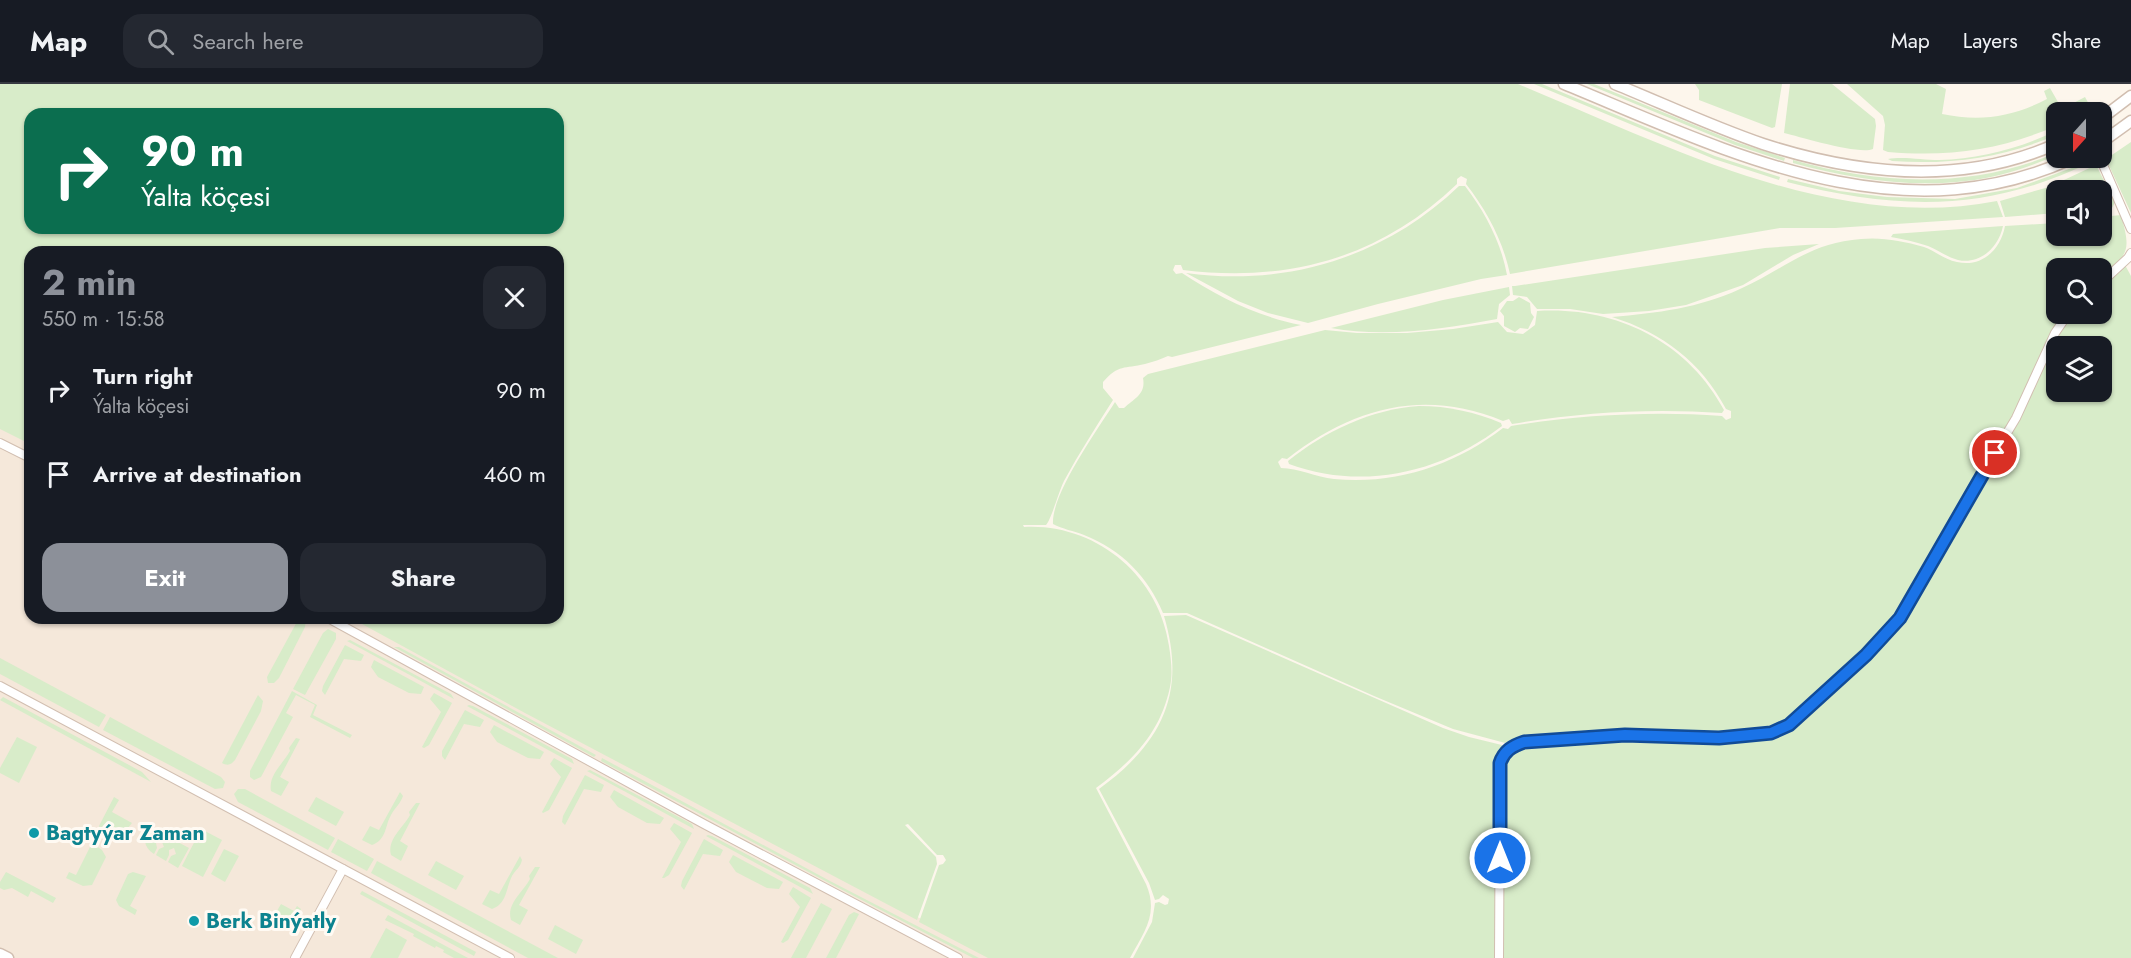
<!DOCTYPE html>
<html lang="en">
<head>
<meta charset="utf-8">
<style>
  :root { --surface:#171b24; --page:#242831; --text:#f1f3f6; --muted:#9ea1a6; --line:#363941; --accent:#8c9099 }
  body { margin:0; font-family:Jost,sans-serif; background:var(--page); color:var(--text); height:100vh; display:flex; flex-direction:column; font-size:22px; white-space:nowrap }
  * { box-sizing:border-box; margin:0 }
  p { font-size:20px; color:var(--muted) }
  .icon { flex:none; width:33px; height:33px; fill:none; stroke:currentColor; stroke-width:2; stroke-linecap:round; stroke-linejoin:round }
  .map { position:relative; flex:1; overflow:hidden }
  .side { position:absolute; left:24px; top:162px; width:540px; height:378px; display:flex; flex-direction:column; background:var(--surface); border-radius:18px; box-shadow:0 2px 4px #0004 }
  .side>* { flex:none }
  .banner { position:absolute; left:24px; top:24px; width:540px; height:126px; border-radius:18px; box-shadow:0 2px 4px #0004; background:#0b6e4f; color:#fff; overflow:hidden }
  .needle { width:39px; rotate:201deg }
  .buttons { position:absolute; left:2046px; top:18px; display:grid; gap:12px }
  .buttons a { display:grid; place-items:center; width:66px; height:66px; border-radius:12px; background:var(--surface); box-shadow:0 2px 4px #0004; font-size:30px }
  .pin { position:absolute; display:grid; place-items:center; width:51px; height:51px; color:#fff; margin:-26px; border:3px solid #fff; border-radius:50%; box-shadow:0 2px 6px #0007 }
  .me { position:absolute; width:66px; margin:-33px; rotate:0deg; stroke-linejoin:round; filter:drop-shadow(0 0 4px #0008) }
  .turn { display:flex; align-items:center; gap:21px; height:126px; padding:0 18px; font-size:27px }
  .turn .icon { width:78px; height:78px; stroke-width:2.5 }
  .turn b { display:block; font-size:42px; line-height:51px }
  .round { display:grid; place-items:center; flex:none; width:63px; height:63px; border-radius:18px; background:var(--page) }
  .overview { display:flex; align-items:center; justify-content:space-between; height:102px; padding:0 18px }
  h1 { font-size:36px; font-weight:700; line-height:45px; color:var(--accent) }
  .action { display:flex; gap:12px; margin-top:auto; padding:12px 18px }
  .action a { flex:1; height:69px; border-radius:18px; background:var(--accent); color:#fff; font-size:24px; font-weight:700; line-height:69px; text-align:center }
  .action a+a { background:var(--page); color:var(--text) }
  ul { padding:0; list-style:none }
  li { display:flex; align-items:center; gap:18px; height:84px; padding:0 18px }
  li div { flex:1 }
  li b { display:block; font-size:22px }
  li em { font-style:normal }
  header { display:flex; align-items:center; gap:36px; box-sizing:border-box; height:84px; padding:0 30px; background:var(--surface); border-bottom:2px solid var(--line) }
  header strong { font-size:28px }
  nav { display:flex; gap:33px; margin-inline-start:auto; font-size:21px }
  .search { width:420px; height:54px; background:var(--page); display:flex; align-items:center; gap:15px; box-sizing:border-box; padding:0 21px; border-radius:18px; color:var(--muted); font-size:22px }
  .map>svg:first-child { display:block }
</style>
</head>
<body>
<header>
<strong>Map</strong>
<div class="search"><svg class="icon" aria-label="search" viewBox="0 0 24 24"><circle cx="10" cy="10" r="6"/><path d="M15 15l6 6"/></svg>Search here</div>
<nav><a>Map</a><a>Layers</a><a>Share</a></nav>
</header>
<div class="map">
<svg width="2131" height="874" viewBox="0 0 2131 874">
  <rect width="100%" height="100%" fill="#fdf6ec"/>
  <!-- residential -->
  <path fill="#f5e8da" d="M0,340L30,356V534H361L994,874H0Z"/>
  <!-- green -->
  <g fill="#d8ecc9" fill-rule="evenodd">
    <path d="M0,0H1518C1666,61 1833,149 1997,117L2003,133L1835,144H1780L1510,190C1503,157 1487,127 1466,100L1467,95L1461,92L1457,95V100C1380,174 1288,199 1183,186L1181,181H1175L1173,186L1176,190L1182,189C1218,213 1259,233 1301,241L1172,273L1168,272C1161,275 1153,278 1145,280C1124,285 1119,280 1103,298V304L1113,316C1096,343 1079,369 1064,397C1059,407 1051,436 1046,441H1023L1024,443C1095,439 1159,491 1169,562C1171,575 1173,590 1170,603C1160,650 1132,677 1096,704L1146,800C1159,830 1144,848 1130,874H988L919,838L939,781L943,780L946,776L943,771H937L908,740L905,741L936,773L937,780L917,836L525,629L351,534H558V168H30V360L0,345ZM30,30H558V144H30Z"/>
    <path d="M1534,0H1542L1715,72L1780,93L1779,96L1714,75Z"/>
    <path d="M1587,0H1594L1736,58L1785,74L1784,77L1735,61Z"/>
    <path d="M1695,0H1782L1775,43L1772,44L1699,16V6Z"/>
    <path d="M1790,0H1832L1875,35L1876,42L1873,65C1859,71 1801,53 1784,49Z"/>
    <path d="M1847,0H1936L1946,5L1942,30C1980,38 2013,33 2047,15L2044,7L2050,4L2062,25L2085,13L2090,22L2080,28H2056V42C2000,66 1950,73 1888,68L1883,66L1885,41L1883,32Z"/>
    <path d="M2056,47V51C2003,74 1950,81 1892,77L1888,75C1902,72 1923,76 1939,76C1980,75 2020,64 2056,47Z"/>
    <path d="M2131,58V129L2106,75Z"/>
    <path d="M2056,69V72L2050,74C2023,85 1995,94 1966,97C1909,104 1847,94 1793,79V76C1881,101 1971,105 2056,69Z"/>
    <path d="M2088,78H2091C1986,129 1898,126 1787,98L1788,95L1839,107L1887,113L1955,115L2017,104Z"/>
    <path d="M2096,81L2115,118L2112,124L2102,125V106H2056V129L2005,133L2000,117L2049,103Z"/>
    <path d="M1459,102H1465C1485,128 1501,158 1507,191L1481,195L1378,220L1308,239L1268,229L1238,217L1186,189C1287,203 1385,173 1459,102Z"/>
    <path d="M2121,131C2131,167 2129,169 2102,193V184H2056V230H2063L2043,264L2018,324L1947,444L1904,524L1889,543L1863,569L1781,643L1756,648L1718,651L1520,656L1509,660L1453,645L1374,612L1187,529H1163C1148,493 1122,466 1084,451C1074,447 1062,445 1053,440C1051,410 1098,345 1115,318L1119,324H1124C1135,314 1146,310 1143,294L1148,290L1325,246L1357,249H1407L1453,245L1498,238L1507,248L1523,250L1535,241L1537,227C1615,222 1687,257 1724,326L1722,329C1652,324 1581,328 1512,340L1509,335L1503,337C1423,304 1353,324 1287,375L1282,374L1278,378L1281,384C1298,384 1316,393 1334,395C1396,401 1455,381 1503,344L1508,345L1511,342C1581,331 1651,327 1722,332L1726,336L1731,334V327L1726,325C1701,278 1663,249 1612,233C1657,229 1699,224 1740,205C1785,185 1808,159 1861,155C1882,153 1903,157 1924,163C1935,167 1945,176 1957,178C1982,184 2001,165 2005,142L2056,139V152H2102V133Z"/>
    <path d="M2003,142C1999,163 1980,181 1958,176C1947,173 1938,166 1928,162C1916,158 1903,155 1891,153L1893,150Z"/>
    <path d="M1819,160L1793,171L1743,201L1686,221L1649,227L1603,230L1570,225H1537L1527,213L1513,211L1512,202H1515L1765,164Z"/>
    <path d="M2125,181L2131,192V874H1502V687L1508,670L1525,662L1624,654L1690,657L1790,644L1839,601L1893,548L2066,237L2073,230H2102V201ZM2056,262H2102V308H2056Z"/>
    <path d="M1509,203L1510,211L1499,220L1497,235C1444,245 1385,254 1331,244L1443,216Z"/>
    <path d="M1519,213L1530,219L1531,229L1534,233L1528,245L1520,244L1515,248L1504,242V232L1500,227L1507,217H1513Z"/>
    <path d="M1419,322C1448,322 1475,328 1501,339L1502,342C1441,389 1362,407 1289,380L1288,377C1325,347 1372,325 1419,322Z"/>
    <path d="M1186,531L1443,644L1469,653L1506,662L1503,666L1495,685V874H1133L1152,838L1155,819L1159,818L1165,821L1168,820L1169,815L1163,811L1159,815L1155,816L1149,799L1099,705C1162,659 1187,609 1164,532Z"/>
    <path d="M299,534H306L305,543L279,594L274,599H268L267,593Z"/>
    <path d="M328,545L336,549V555L305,611L293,605L323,549Z"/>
    <path d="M350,556L451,610L454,615L347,557Z"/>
    <path d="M345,561L364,571L361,577L344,575L325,611L322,607L323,602Z"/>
    <path d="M394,563H399L596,671L594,673Z"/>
    <path d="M0,574L106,631L99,643L0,590Z"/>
    <path d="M374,576L424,603L421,610L409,609L378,593L371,583Z"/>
    <path d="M292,607L317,621L313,631L352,651L350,654L310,633L315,621L296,611L286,629L293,633L261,693L254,696L250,693V687Z"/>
    <path d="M434,609L452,619L429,661L424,664L422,663L441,628L430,615Z"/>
    <path d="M258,611L263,617L261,627L235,676C231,681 227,682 222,679Z"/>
    <path d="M3,613L142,688L151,698L0,616Z"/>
    <path d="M469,621L473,622L572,675L574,680L467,622Z"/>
    <path d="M465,626L484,636L480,643L464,640L445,676L442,672V667Z"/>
    <path d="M110,633L221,693L225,698L223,704L215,705L103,646Z"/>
    <path d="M494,641L544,668L540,675L528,674L497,658L490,648Z"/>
    <path d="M17,653L37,663L19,699L0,689V684Z"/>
    <path d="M296,654L300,655L280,693L289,698L281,712L271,707C268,691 283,680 290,667L289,664Z"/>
    <path d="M554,674L572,684L549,726L543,729L542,728L561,693L550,680Z"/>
    <path d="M602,674L830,797L979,874H973L829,799L601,677Z"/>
    <path d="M590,686L692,740L694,745L587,687Z"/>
    <path d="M585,691L604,701L601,708L584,705L565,741L562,738L563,732Z"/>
    <path d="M238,705H245L335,754L328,766L238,718L234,710Z"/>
    <path d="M614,706L664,734L660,740L647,739L618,723L610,713Z"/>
    <path d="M400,708L403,712C400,721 394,724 390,733C385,743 386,756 372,761L362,756L370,742L379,746Z"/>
    <path d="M114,713L119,716L112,728L132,739L123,750L111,752L102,748L99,742Z"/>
    <path d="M316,713L344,728L336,742L308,727Z"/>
    <path d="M416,719H420L400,757L408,762L401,777L391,771C387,755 403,744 410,731L409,728Z"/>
    <path d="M674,739L692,749L669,791L664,794H662L681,758L670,745Z"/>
    <path d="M148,742L189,764L178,784L168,778L171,772L176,770L174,764L169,766V771L166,777L156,771L159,765L164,763L162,758L156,759L157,764L154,770C143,763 143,753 148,742Z"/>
    <path d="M201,745L222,756L203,793L182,782Z"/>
    <path d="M708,751L712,752L810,804L813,810L706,752Z"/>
    <path d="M338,755L374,775L367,787L331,768Z"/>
    <path d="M704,755L723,766L720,772L703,770L684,806L681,802L682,797Z"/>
    <path d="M92,759L102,766L106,773L92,801L83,802L66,794L69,788L76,791Z"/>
    <path d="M224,765L239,772L225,798L211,790Z"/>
    <path d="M733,771L783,798L779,805L767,804L736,788L729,778Z"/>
    <path d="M520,772L522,776C520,784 516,785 512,792C506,804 507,820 492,825L482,820L490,806L499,810Z"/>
    <path d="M377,777L558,874H528L371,789Z"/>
    <path d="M436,777L464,792L456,806L428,791Z"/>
    <path d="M535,783H540L519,821L528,826L520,841L511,836C506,820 523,808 530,795L529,792Z"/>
    <path d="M6,788L56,814L53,819L31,807L28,813L12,804L4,806L0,804V798Z"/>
    <path d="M133,788L146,792L130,822L137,826L135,831L119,822L116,816L128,790Z"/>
    <path d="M793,803L811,814L788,856L783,859L781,858L800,823L789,810Z"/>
    <path d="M362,807L476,868L474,872L360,810Z"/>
    <path d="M821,819L832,825L806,874H791Z"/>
    <path d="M281,820L294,827L297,822L301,825L291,844L281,843L271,837Z"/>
    <path d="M854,828L859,830L836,874H826L849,831Z"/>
    <path d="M388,831L468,874H454L443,868L444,866L436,862L435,864L413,852L414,850L385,836Z"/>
    <path d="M555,841L583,856L576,870L548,855Z"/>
    <path d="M386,844L407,856L398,874H370Z"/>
  </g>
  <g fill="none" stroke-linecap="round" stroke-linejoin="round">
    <defs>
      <g id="minor">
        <path d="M2100,74L2131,145"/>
        <path d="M2102,198L2128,174L2131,169"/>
        <path d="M0,359L30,374"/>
        <path d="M328,534L704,740L958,874"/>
        <path d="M0,602L510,874"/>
        <path d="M295,874L343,785"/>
        <path d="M1499,874L1500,682C1502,668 1511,663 1524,658C1557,656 1591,652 1625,651C1665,649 1757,664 1789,641L1866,571L1892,545L1908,524L1968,414L2016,334L2055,249L2068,230"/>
      </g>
      <g id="tertiary">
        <path d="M1564,0C1727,67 1898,155 2073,74"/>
        <path d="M1615,0C1664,20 1713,43 1763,60C1859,91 1962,102 2056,60"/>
        <path d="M2102,34L2131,12"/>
        <path d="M2102,58L2131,37"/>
        <path d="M0,870L8,874"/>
      </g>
    </defs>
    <!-- minor casing -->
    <use href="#minor" stroke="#d1beb0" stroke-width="10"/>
    <!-- tertiary casing -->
    <use href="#tertiary" stroke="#d1beb0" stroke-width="13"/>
    <!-- minor -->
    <use href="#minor" stroke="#fff" stroke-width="8"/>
    <!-- tertiary -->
    <use href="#tertiary" stroke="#fff" stroke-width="10"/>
  </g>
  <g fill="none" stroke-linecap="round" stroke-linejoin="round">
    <defs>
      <path id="route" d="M1500,774V679C1504,667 1512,662 1524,658L1625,651L1719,654L1771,649L1789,641L1866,571L1900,534L1995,369"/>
    </defs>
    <!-- route casing -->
    <use href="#route" stroke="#114b97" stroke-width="15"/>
    <!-- route -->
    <use href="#route" stroke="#1a73e8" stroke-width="10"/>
  </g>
  <!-- markers -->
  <g fill="#0f9aa8" stroke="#fffaf3" stroke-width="2">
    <circle cx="34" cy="749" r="6"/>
    <circle cx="194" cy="837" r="6"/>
  </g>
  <g text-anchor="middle" stroke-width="6" stroke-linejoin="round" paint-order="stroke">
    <!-- culture labels -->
    <g font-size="21" font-weight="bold" fill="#0d838f" stroke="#fffaf3" text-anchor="start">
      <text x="46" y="756">Bagtyýar Zaman</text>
      <text x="206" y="844">Berk Binýatly</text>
    </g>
  </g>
</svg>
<div class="buttons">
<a><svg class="needle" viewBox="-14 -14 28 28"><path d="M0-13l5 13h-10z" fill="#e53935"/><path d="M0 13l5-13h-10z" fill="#9ea1a6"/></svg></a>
<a><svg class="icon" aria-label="sound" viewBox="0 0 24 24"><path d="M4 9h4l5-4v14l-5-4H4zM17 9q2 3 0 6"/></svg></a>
<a><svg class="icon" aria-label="search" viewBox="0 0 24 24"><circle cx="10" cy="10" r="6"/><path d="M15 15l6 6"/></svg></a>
<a><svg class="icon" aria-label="layers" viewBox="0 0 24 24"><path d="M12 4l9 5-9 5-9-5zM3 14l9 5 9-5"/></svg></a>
</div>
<div class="pin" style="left:1995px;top:369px;background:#d93025"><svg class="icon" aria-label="arrive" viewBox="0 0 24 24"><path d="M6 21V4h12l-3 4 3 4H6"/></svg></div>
<svg class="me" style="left:1500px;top:774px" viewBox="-20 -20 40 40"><circle r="17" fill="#1a73e8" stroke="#fff" stroke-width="3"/><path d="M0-11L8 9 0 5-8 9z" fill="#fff"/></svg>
<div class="banner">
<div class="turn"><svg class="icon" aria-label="right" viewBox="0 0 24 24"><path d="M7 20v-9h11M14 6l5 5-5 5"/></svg><div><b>90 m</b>Ýalta köçesi</div></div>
</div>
<section class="side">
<div class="overview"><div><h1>2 min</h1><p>550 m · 15:58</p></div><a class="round"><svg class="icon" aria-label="close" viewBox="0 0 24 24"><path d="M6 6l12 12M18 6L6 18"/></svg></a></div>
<ul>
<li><svg class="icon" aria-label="right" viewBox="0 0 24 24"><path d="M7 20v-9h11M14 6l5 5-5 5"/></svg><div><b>Turn right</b><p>Ýalta köçesi</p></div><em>90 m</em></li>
<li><svg class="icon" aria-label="arrive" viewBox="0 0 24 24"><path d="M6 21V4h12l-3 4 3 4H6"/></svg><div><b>Arrive at destination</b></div><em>460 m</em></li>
</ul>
<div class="action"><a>Exit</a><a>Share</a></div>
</section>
</div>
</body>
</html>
